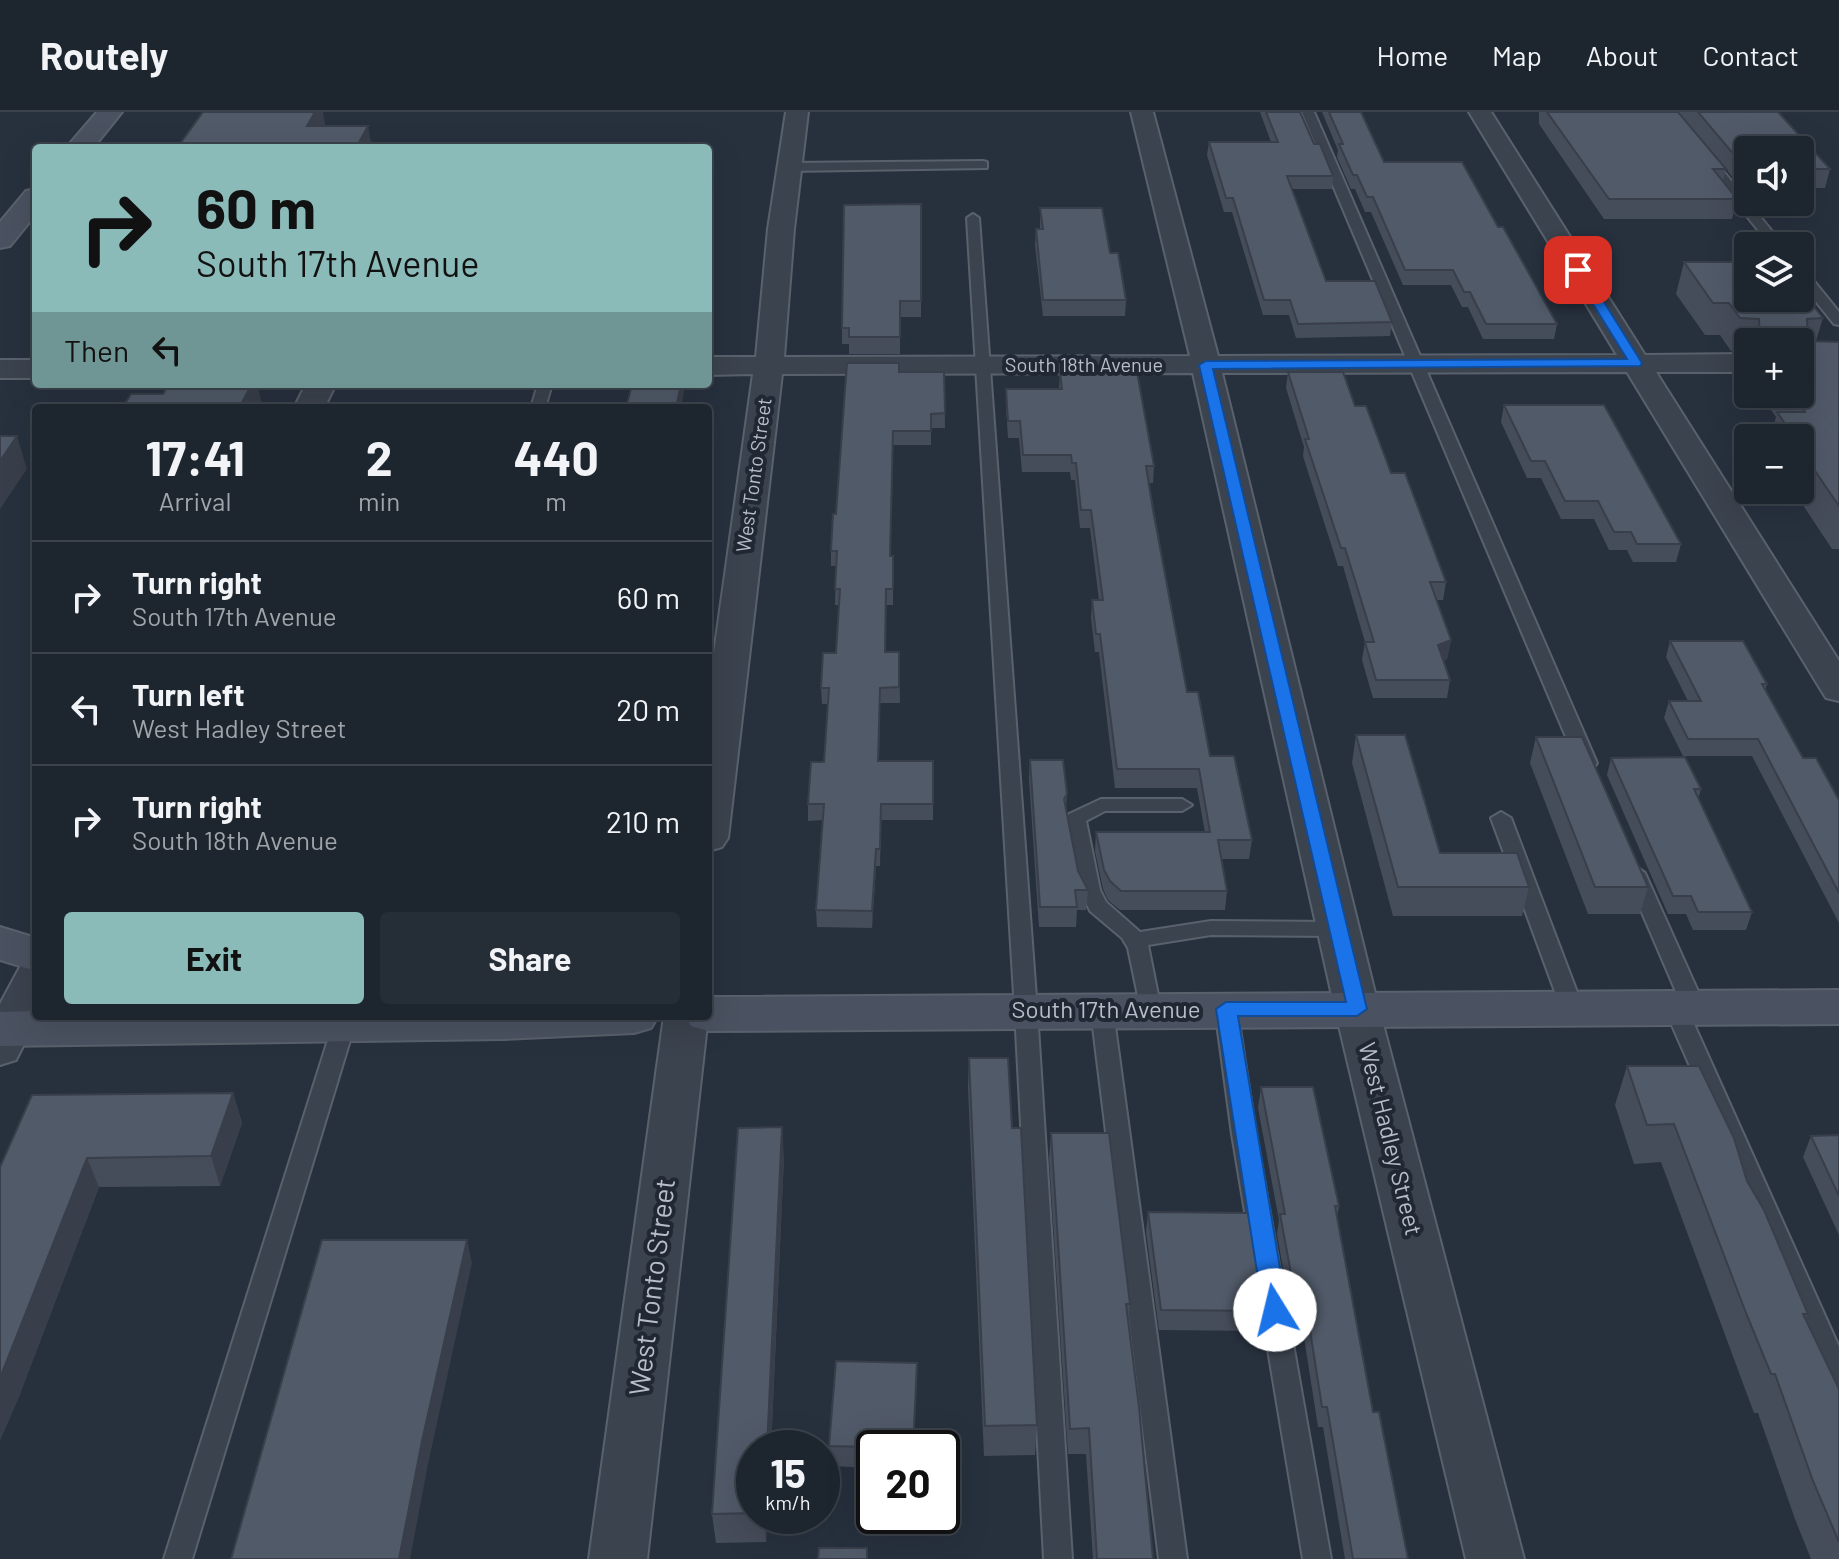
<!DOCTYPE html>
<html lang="en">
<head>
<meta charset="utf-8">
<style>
  :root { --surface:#1d252e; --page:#252d36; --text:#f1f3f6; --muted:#a0a5aa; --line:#3b424a; --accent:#8bbbb9 }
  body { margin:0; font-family:Barlow,sans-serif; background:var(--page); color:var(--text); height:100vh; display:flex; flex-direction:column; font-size:30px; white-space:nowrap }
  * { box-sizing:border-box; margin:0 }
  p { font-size:26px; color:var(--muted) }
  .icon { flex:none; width:44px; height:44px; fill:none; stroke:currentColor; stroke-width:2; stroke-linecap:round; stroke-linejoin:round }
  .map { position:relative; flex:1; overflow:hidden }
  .panel { position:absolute; left:32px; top:292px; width:680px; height:616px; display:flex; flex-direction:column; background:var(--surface); border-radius:8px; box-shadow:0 8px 32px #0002,0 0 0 2px var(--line) }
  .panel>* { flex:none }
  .top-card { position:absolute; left:32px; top:32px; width:680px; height:244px; border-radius:8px; box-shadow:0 8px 32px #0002,0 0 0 2px var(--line); background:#8bbbb9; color:#111; overflow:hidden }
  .buttons { position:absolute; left:1734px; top:24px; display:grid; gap:16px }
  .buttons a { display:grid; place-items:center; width:80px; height:80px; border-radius:8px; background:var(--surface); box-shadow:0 8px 32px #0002,0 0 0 2px var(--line); font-size:40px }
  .speed { position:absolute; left:736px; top:1318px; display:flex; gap:16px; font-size:40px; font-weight:700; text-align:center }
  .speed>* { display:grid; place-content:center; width:104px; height:104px; border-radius:50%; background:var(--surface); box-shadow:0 8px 32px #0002,0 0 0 2px var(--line); line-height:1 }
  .speed small { font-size:20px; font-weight:400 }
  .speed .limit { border:4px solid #111; border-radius:12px; background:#fff; color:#111 }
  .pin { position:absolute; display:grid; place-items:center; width:68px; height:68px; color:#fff; margin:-34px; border-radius:16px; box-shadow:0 4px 12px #0006 }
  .me { position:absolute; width:88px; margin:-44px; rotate:351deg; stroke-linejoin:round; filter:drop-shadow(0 0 6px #0008) }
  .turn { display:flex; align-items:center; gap:28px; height:168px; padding:0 32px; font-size:36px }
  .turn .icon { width:104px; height:104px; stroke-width:2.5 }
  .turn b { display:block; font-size:56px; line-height:68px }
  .then { display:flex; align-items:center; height:76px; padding:0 32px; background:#0003; gap:16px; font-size:30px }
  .eta { display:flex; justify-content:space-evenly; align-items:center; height:136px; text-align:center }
  .eta b { font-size:48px; font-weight:700; line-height:56px }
  .primary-button { display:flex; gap:16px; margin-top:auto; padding:16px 32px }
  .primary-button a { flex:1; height:92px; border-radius:8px; background:var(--accent); color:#111; font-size:32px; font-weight:700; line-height:92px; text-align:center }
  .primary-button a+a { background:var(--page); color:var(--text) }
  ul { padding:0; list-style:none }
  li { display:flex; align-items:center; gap:24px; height:112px; padding:0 32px; border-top:2px solid var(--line) }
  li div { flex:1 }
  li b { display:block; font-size:30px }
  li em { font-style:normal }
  header { display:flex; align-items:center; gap:48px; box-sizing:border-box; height:112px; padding:0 40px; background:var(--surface); border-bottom:2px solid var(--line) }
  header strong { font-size:38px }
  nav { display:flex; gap:44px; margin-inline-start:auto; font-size:28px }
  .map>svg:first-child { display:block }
</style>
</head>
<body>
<header>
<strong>Routely</strong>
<nav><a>Home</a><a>Map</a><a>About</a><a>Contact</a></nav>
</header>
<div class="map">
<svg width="1839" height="1447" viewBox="0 0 1839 1447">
  <rect width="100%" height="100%" fill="#27313e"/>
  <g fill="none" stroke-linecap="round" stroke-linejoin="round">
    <defs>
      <g id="service">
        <path d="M1302,0H1314L1597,651L1594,655H1580L1577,651Z"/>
        <path d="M1703,44H1711L1784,134H1771L1703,50Z"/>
        <path d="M983,49L987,50V56L789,59L783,55L789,51Z"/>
        <path d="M973,102L979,106L1037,899L1072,1447H1044L1015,899L967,106Z"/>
        <path d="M1800,157L1805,158L1839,200V213L1834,212L1800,170Z"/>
        <path d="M538,272H552L545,296H531Z"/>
        <path d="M1101,687H1182L1192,693L1182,699H1105L1086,709L1100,778L1106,790L1140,820L1211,809L1338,810L1345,812L1349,817L1345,822L1338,824L1211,823L1148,833L1161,898L1158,903H1142L1128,836L1122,826L1090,799L1080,778L1066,706L1069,702Z"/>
        <path d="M1501,700L1511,706L1583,896L1580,901H1564L1561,896L1491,706Z"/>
        <path d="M1635,754L1645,761L1705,895L1702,900L1689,901L1839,1235V1275L1830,1272L1826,1264L1664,895L1667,890L1680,889L1625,761Z"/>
        <path d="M1226,889L1234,892L1237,897L1256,1022L1331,1447H1303L1232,1022L1215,897L1218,892Z"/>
        <path d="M1102,891L1110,894L1113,899L1187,1447H1159L1091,899L1094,894Z"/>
        <path d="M344,904L352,906L355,912L192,1447H164L333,912L336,906Z"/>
      </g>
      <g id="minor">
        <path d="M786,0H808L794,117L784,245L1190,244L1131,0H1153L1218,244L1617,243L1469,0H1491L1645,243L1748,242V260H1656L1839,549V589L1826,586L1821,578L1627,260L1222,261L1379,897L1524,1447H1466L1335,897L1193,261L782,262L728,726L722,735L708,739V584L753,262L708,263V245H756L768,117Z"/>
        <rect x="0" y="248" width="36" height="18"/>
        <path d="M306,272H336L324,296H294Z"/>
        <path d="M36,848L38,904L16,948L0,953V892L21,853Z"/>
        <path d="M664,904H708L647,1447H589Z"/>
      </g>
      <g id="secondary">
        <path d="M97,0H122L93,36H66Z"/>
        <path d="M36,77V102L10,134L0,136V110L26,79Z"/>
        <path d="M0,815L36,826V859L0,848Z"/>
        <path d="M1839,878V912L708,919L691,914L685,904H708V885Z"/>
        <path d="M36,899V904H658L651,916L634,921L503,927L0,934V900Z"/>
      </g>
    </defs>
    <!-- service casing -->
    <use href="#service" stroke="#59616c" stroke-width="4"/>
    <!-- minor casing -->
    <use href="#minor" stroke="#59616c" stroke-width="4"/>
    <!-- secondary casing -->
    <use href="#secondary" stroke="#59616c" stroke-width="4"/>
    <!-- service -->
    <use href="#service" fill="#3b434e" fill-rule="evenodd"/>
    <!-- minor -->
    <use href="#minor" fill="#3b434e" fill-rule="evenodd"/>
    <!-- secondary -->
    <use href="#secondary" fill="#4a5261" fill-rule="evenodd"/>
  </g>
  <!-- wall -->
  <g fill="#464d5a">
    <path d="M1260,0H1300L1314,32L1333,64L1332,77H1292L1326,169L1392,210L1390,224L1296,226L1289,203H1263L1232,100H1224L1207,43L1209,30H1271Z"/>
    <path d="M1322,0H1361L1384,50L1498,115L1557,212L1554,227H1483L1468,195H1462L1451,173H1403L1371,100H1365L1355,77H1351L1337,45L1338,38Z"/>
    <path d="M1539,0H1778L1830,57L1825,76H1800V38H1748V76H1741L1726,57L1723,69L1737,87L1732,107H1604L1539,12Z"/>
    <path d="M921,92V205H900V242H849V232H842V216Z"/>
    <path d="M1040,96L1110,141L1126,188L1125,204H1043L1035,133L1036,117H1040Z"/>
    <path d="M1684,150L1748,186L1823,206L1816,229L1839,230V437H1832L1793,378H1800V326H1770L1776,305L1760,282H1800V230H1748V240L1731,239L1720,223H1705L1676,182Z"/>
    <path d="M899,260H944L945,316H931V333H893L890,444H893V493H886L885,540H899L900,591H880L879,649H933V708H881L880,754H876L872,816L817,815L816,798L823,708L808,709V692L824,650L828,592H822L821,576L836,541L839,493H835L836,454H831V439L836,402Z"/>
    <path d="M1060,260L1154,354L1153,371H1149L1187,580L1210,644L1252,728L1249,747H1221L1227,779L1225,798H1120L1108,788L1103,777L1095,739L1096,720H1205L1197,676H1115L1099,540H1095L1091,506L1092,488H1099L1090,416H1080L1075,368H1071L1070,360H1022L1019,326H1008L1006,294V277H1059Z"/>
    <path d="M1288,260L1355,294L1446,470L1443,488H1437L1451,528L1447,547L1444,548L1450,568L1447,586H1373L1362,548L1365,530L1343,454H1338L1303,344L1304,335L1286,276Z"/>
    <path d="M1504,293L1681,432L1676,450H1633L1627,438H1609L1594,407H1561L1541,366H1527L1501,310Z"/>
    <path d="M1670,529L1767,572L1765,579L1803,646L1839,688V811L1752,644H1683L1664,606L1669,589H1688L1666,545Z"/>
    <path d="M1356,623L1440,741L1529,775L1522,804H1393L1352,651Z"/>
    <path d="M1536,625L1648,775L1640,802H1588L1530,651Z"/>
    <path d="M1611,646L1701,677L1698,687L1752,800L1746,818H1693L1686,802H1668L1607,663Z"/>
    <path d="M1030,648L1067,682L1066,695L1078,759L1088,778L1086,798H1077L1076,815H1039L1029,667Z"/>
    <path d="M969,946L1012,1016L1037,1313L1035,1343L984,1344L968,976Z"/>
    <path d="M1627,954L1747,1069L1808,1202L1805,1207L1839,1277V1447H1811L1795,1407L1758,1301H1754L1731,1239L1661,1050L1634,1052L1615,993Z"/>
    <path d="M1261,975L1339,1094L1337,1105L1373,1300L1408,1447H1345L1323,1315H1318L1303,1219H1294L1277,1122L1279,1108L1258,996Z"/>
    <path d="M233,981L242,1011L220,1074L99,1075L18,1287L0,1328V1055Z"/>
    <path d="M1051,1021L1130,1192L1128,1209L1153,1447H1093L1086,1342H1068L1049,1047Z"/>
    <path d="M1839,1023V1123L1803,1045L1811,1024Z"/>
    <path d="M784,1045L771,1336H754V1404H768L766,1430L716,1431L712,1402Z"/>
    <path d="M1148,1100L1265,1199L1262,1219L1159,1218L1146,1120Z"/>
    <path d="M917,1271L874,1336V1356L830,1354L829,1334Z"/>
  </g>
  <!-- shaded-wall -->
  <g fill="#393f4a">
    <path d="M315,0H323L326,18L307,14Z"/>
    <path d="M368,14L372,36H356Z"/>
    <path d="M252,272H257L263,296H239Z"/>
    <path d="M681,272H684L685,275L681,296H676Z"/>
    <path d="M17,324L27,357L0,397V349Z"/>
    <path d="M1451,528L1447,547L1435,552L1438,533Z"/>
    <path d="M876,737V754L872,816V799Z"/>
    <path d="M233,981L242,1011L220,1074L211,1044Z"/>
    <path d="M782,1015L784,1045L771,1336H767Z"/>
    <path d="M87,1046L99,1075L18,1287L0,1328V1266Z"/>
    <path d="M467,1128L472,1151L428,1352L410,1447H399L422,1329Z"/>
    <path d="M917,1251L914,1336H913Z"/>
    <path d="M764,1404H768L766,1430Z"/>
  </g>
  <!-- building -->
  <g fill="#515a69" stroke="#393f4a" stroke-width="2">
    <path d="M203,0H315L307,14H368L356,36H177Z"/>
    <path d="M1266,0H1300L1314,32H1320L1333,64H1287L1326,169H1375L1392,210L1298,212L1290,188H1264L1233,86H1226L1209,30H1278Z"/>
    <path d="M1329,0H1361L1384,50H1462L1498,115H1503L1557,212H1486L1470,180H1464L1453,158H1405L1373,85H1367L1357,63H1353L1339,32H1343Z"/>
    <path d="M1547,0H1678L1726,57H1713L1737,87H1609Z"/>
    <path d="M1698,0H1778L1830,57H1800V38H1748V57H1746Z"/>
    <path d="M921,92V189H900V225H849V216H842L844,93Z"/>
    <path d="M1040,96H1102L1110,141H1118L1126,188H1043L1036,117H1043Z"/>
    <path d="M1684,150H1733L1748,170V186H1800V177L1823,206L1807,207L1808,229L1839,230V394L1800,337V326H1795L1777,300H1805L1793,282H1800V230H1757L1760,227L1759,207L1740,206L1729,191H1713Z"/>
    <path d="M847,251H899V260H944L945,301L931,302V319H893L890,444H893V477H886L885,540H899V575L880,576L878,649H933V692H881L880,737H876L872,799L816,798L824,692H808L811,650H824L829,576H821L823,541H836L840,477H835L837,439H831L833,402H836Z"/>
    <path d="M1060,260H1137L1154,354H1146L1153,398L1187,580H1198L1210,644H1234L1252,728H1218L1227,779H1121L1110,769L1104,758L1096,720H1210L1199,657H1117L1100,522H1096L1092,488H1103L1091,398H1081L1076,351H1072L1071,343H1023L1020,309H1008L1006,277H1062Z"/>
    <path d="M1288,260H1343L1355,294H1366L1391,361H1405L1446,470H1430L1451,528L1438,533L1450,568H1376L1365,530H1374L1345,436H1341L1305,327H1309Z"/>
    <path d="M169,272H252L239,296H122L131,282H163Z"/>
    <path d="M632,272H681L676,296H626Z"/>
    <path d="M1504,293H1604L1681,432H1637L1631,420H1614L1598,389H1565L1545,349H1531Z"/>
    <path d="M0,324H17L0,349Z"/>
    <path d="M1670,529H1743L1767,572H1762L1803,646H1816L1839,688V781L1758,627H1688L1669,589H1701Z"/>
    <path d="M1356,623H1405L1440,741H1517L1529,775H1398Z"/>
    <path d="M1536,625H1582L1648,775H1595Z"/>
    <path d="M1685,645L1701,677H1694L1752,800H1698L1691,784H1673L1611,646Z"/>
    <path d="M1030,648H1063L1067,682L1064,687L1078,759L1088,778H1075L1077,795H1040Z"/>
    <path d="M969,946H1008L1012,1016H1021L1037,1313L985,1314Z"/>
    <path d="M1627,954H1699L1734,1026L1747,1069L1764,1098L1808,1202H1803L1839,1277V1430L1813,1369L1775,1262H1771L1746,1201L1674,1012L1647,1013Z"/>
    <path d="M1261,975H1313L1339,1094H1335L1373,1300H1379L1408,1447H1353L1327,1295H1322L1307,1199H1298L1280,1102H1285Z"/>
    <path d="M233,981L211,1044L87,1046L0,1266V1055L32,983Z"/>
    <path d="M782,1015L767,1336H754V1401L712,1402L738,1016Z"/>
    <path d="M1051,1021H1109L1130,1192H1126L1139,1295L1153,1447H1097L1089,1316L1070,1317Z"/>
    <path d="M1839,1023V1084L1811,1024Z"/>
    <path d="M1148,1100L1248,1101L1265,1199L1161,1198Z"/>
    <path d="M322,1128H467L422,1329L399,1447H231Z"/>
    <path d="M836,1249L917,1251L913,1336L829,1334Z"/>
    <path d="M819,1436H867V1447H818Z"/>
  </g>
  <!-- route -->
  <path fill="#1a73e8" stroke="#114b97" stroke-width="2" d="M1574,155L1584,158L1642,251L1640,254L1213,257L1367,897L1357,904H1238L1287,1198L1283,1204L1275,1207L1267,1204L1263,1198L1216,897L1226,890H1346L1199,253L1206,249L1627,247L1572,158Z"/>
  <g text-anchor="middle" stroke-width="8" stroke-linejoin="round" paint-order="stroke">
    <!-- far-street labels -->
    <g font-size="20" fill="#b8bec9" stroke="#202833">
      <text x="1084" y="260">South 18th Avenue</text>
      <text transform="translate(754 363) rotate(-82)" y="7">West Tonto Street</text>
    </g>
    <!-- street labels -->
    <g font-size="24" fill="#b8bec9" stroke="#202833">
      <text x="1106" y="906">South 17th Avenue</text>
      <text transform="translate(1390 1027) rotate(76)" y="8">West Hadley Street</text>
    </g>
    <!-- near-street labels -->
    <g font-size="28" fill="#b8bec9" stroke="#202833">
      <text transform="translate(652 1175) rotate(-83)" y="10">West Tonto Street</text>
    </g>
  </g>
</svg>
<div class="buttons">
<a><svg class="icon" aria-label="sound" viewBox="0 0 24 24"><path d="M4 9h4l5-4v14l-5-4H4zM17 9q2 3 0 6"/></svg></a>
<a><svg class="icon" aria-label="layers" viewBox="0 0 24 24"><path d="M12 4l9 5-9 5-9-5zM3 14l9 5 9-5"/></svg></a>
<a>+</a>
<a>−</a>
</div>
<div class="speed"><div>15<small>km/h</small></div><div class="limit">20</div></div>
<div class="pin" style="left:1578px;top:158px;background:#d93025"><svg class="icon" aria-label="arrive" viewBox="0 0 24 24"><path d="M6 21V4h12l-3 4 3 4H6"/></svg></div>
<svg class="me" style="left:1275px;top:1198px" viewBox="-20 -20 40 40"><circle r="19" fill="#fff"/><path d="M0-13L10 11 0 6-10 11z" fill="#1a73e8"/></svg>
<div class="top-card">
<div class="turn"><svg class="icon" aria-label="right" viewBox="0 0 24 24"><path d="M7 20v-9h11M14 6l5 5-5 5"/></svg><div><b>60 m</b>South 17th Avenue</div></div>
<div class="then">Then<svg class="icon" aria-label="left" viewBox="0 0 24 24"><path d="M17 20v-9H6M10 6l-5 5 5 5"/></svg></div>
</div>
<section class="panel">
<div class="eta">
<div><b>17:41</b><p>Arrival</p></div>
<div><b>2</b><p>min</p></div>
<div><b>440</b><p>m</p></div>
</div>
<ul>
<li><svg class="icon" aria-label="right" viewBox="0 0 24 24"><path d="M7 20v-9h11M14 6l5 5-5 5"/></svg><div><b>Turn right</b><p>South 17th Avenue</p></div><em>60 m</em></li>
<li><svg class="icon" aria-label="left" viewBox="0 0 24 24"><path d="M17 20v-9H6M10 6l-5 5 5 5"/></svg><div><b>Turn left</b><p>West Hadley Street</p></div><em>20 m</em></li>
<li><svg class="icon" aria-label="right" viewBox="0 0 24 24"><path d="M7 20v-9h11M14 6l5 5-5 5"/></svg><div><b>Turn right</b><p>South 18th Avenue</p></div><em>210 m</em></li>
</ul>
<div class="primary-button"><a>Exit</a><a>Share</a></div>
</section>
</div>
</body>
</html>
